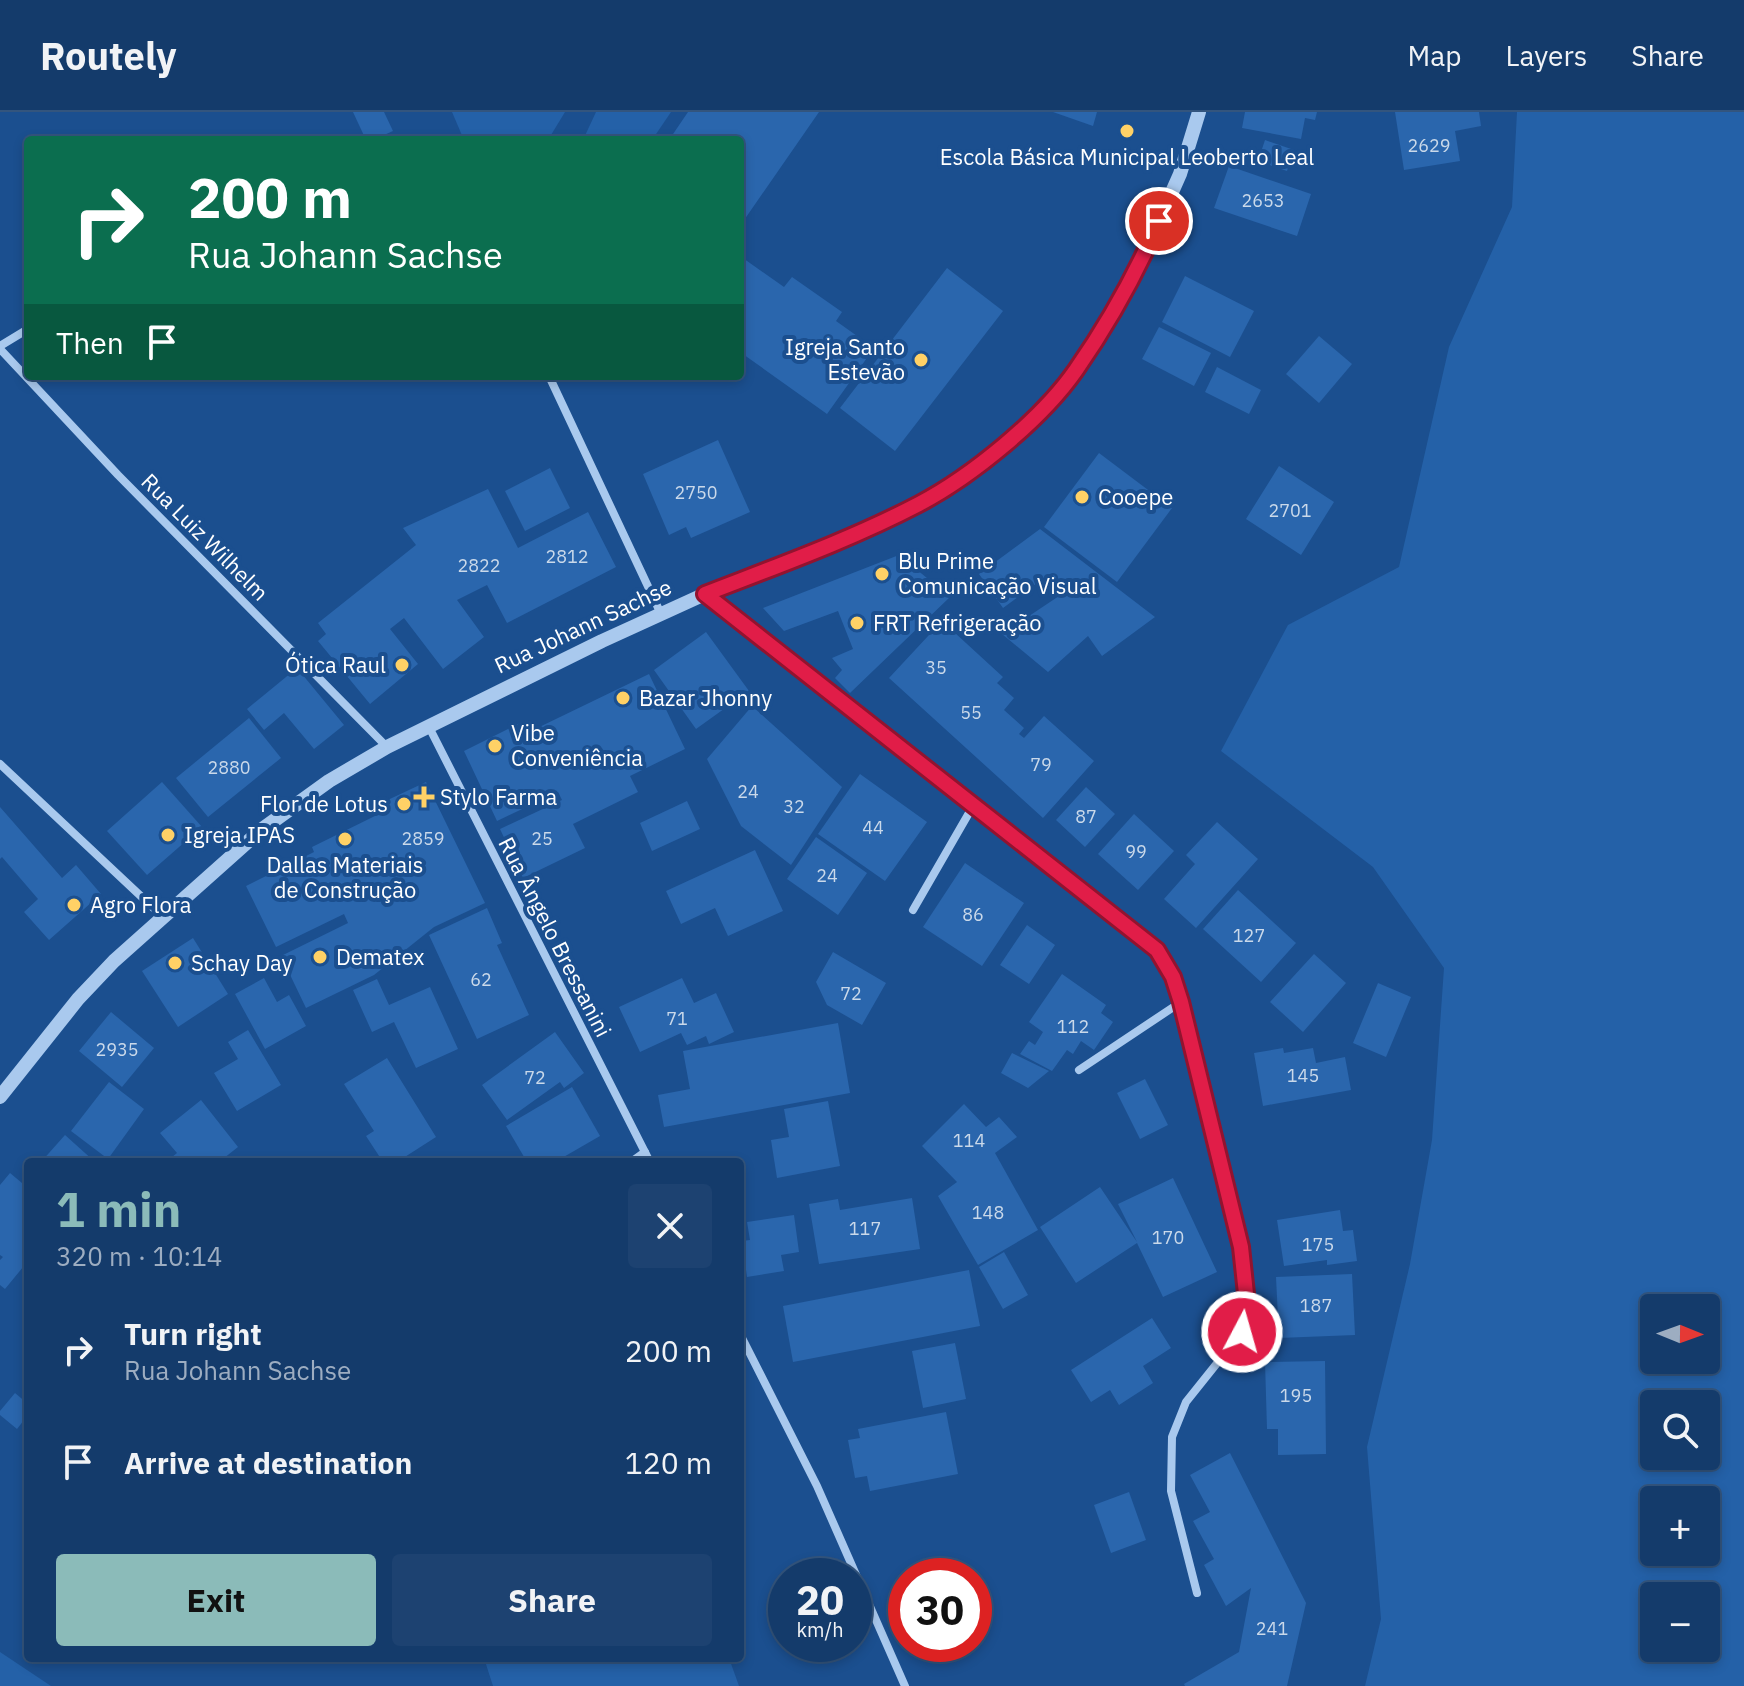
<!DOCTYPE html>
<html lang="en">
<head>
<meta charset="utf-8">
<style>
  :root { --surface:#143b6b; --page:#1d4271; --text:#f1f3f6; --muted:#9dadc1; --line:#33557e; --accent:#8bbbb9 }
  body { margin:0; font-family:"IBM Plex Sans",sans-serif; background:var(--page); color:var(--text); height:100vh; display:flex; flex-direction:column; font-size:30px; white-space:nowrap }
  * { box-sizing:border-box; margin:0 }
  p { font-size:26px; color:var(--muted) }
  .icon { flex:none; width:44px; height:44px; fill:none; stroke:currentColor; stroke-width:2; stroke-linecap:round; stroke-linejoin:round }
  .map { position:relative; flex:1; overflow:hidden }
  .details { position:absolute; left:24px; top:1046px; width:720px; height:504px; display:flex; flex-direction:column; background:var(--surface); border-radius:8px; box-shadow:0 4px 12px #0003,0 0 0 2px var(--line) }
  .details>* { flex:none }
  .hud { position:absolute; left:24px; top:24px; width:720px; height:244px; border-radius:8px; box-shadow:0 4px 12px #0003,0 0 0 2px var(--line); background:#0b6e4f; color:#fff; overflow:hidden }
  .needle { width:52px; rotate:91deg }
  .controls { position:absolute; left:1640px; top:1182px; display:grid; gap:16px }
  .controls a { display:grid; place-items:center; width:80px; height:80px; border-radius:8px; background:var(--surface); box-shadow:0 4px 12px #0003,0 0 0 2px var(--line); font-size:40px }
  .speed { position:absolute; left:768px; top:1446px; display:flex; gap:16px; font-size:40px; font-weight:700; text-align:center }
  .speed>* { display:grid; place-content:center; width:104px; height:104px; border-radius:50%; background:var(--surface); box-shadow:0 4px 12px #0003,0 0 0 2px var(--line); line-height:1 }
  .speed small { font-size:20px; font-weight:400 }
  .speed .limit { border:12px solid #d22; background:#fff; color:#111 }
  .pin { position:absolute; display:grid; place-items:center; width:68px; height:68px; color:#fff; margin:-34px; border:4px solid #fff; border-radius:50%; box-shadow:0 2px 8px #0007 }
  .me { position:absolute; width:88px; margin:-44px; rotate:6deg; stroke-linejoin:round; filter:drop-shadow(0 0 6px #0008) }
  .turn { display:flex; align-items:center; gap:28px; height:168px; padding:0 32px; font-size:36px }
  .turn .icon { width:104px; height:104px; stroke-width:2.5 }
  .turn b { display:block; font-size:56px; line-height:68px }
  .then { display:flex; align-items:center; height:76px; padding:0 32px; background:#0003; gap:16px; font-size:30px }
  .round { display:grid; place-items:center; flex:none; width:84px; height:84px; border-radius:8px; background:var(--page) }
  .headline { display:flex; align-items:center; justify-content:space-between; height:136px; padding:0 32px }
  h1 { font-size:48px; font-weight:700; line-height:60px; color:var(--accent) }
  .cta { display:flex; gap:16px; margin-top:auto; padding:16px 32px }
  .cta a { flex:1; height:92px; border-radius:8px; background:var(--accent); color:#111; font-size:32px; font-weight:700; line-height:92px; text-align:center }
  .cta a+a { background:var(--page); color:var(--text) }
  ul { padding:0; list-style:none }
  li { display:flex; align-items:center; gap:24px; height:112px; padding:0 32px }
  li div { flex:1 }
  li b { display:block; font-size:30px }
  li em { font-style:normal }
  header { display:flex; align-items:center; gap:48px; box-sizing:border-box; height:112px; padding:0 40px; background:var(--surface); border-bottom:2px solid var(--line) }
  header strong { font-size:38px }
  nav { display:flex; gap:44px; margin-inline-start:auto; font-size:28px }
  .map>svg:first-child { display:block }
</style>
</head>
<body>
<header>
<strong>Routely</strong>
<nav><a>Map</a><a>Layers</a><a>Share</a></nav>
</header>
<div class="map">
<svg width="1744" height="1574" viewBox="0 0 1744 1574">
  <rect width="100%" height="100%" fill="#1b4f8f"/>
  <!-- green -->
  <g fill="#2461a8" fill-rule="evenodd">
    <path d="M452,0H565L548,28H464Z"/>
    <path d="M596,0H671L652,28H583Z"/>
    <path d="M1517,0H1744V1574H1365L1381,1507L1367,1335L1410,1152L1432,1028L1444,856L1373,755L1221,639L1288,513L1399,455L1449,235L1512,95ZM1706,1196V1248H1654V1196ZM1706,1292V1344H1654V1292ZM1706,1388V1440H1654V1388ZM1654,1484H1706V1536H1654Z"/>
    <path d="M0,1540L51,1574H0Z"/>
    <path d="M484,1546H729L739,1574H493Z"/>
  </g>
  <!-- building -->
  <g fill="#2a66ad">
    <path d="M353,0H384L393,19L373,28H366Z"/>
    <path d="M688,0H819L740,114V28H669Z"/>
    <path d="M1053,0H1097L1093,14Z"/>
    <path d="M1245,0H1317L1315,8L1305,6L1301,27L1242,16Z"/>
    <path d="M1395,0H1479L1481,14L1455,19L1460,49L1404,58Z"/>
    <path d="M1265,28L1294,38L1287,59L1258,49Z"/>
    <path d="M1229,54L1311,82L1297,124L1214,96Z"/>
    <path d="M740,144L784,175L792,165L842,200L836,209L874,236L827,302L740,240Z"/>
    <path d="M947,156L1003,199L895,339L840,296Z"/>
    <path d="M1185,164L1254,199L1230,245L1162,210Z"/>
    <path d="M1159,215L1211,241L1194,274L1142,247Z"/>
    <path d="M1319,224L1352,252L1319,291L1286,262Z"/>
    <path d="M1217,255L1261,278L1249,302L1205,280Z"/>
    <path d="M718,328L750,400L691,426L686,415L669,423L643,362Z"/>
    <path d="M1099,341L1172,396L1117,470L1044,415Z"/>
    <path d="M1279,354L1334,390L1301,443L1246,407Z"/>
    <path d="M550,356L570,396L525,419L505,379Z"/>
    <path d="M488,377L518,436L588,400L616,455L507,511L487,473L457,488L484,525L443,557L404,506L390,517L418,552L370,592L318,529L326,522L318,511L416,433L403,416Z"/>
    <path d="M1040,417L1155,505L1102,544L1088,524L1048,560L1002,522L1059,484L1045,465L1003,496L979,462Z"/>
    <path d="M899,443L950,485L850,581L835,566L842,558L832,546L853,537L838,499L784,519L763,496Z"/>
    <path d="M942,509L1003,565L997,571L1014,586L1004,598L1024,616L1019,622L1024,626L1044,604L1094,649L1043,706L889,566Z"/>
    <path d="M706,520L749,579L696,617L654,558Z"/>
    <path d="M297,556L344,613L314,637L284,601L264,618L247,597Z"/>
    <path d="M649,562L685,637L630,664L638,680L573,712L585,736L523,766L500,717L562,688L558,680L497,709L464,639L524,609L529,620Z"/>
    <path d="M752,594L842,675L791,753L741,714L707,647Z"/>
    <path d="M249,606L281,646L208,705L176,666Z"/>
    <path d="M860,662L927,710L885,769L818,722Z"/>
    <path d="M162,670L202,715L147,763L107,719Z"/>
    <path d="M426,670L485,791L434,815L374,863L306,896L281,844L348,811L344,802L276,835L246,774L314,740L312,735L379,702L375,694Z"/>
    <path d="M1086,675L1115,702L1085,735L1056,708Z"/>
    <path d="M687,689L700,717L652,739L640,711Z"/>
    <path d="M0,695L62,766L76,753L101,782L49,828L24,800L38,787L2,745L0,747Z"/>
    <path d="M1134,702L1174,739L1138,778L1098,742Z"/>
    <path d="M1217,710L1258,747L1196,816L1164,787L1195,752L1186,743Z"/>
    <path d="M816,725L867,761L838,803L787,767Z"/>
    <path d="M755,738L783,799L728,824L715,796L681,812L666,779Z"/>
    <path d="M965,751L1024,791L982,854L923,815Z"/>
    <path d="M1238,778L1296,831L1261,870L1203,817Z"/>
    <path d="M487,796L502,831L497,833L529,903L477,927L429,823Z"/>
    <path d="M1027,813L1055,833L1029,872L1000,853Z"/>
    <path d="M193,826L228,882L178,915L142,859Z"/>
    <path d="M833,840L886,871L862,913L827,893L816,870Z"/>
    <path d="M1314,842L1346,871L1303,920L1270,890Z"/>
    <path d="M1062,862L1106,893L1101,901L1113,910L1094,938L1081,929L1073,942L1067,938L1052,959L1020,942L1029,929L1035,933L1043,920L1029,910Z"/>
    <path d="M264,866L277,890L289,883L306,914L265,937L235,882Z"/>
    <path d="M682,866L694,891L716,881L734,920L709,932L706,924L687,933L681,921L640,940L619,895Z"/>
    <path d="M377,867L389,893L430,875L458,937L416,956L394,910L372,920L353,878Z"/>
    <path d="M1378,871L1411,885L1386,945L1353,931Z"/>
    <path d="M111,900L154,936L122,975L79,939Z"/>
    <path d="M838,911L850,981L664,1015L658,983L690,977L683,939Z"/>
    <path d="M248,918L281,973L237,999L214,961L238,947L228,930Z"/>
    <path d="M555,920L584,961L564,976L560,970L507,1008L482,973Z"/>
    <path d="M1283,936L1284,941L1313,936L1316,951L1345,945L1351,978L1263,994L1254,941Z"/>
    <path d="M1012,941L1049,959L1028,976L1001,961Z"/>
    <path d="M387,946L436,1025L397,1050H383L366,1024L374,1019L344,972Z"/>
    <path d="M1145,967L1168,1013L1140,1027L1117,981Z"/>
    <path d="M109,970L144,997L108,1047L71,1019Z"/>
    <path d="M572,975L600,1024L555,1050H527L506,1014Z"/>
    <path d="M201,988L238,1035L219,1050H166L177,1041L160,1021Z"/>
    <path d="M828,989L840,1054L777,1066L771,1028L789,1025L784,997Z"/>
    <path d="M964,992L986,1015L999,1005L1017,1025L995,1041L1038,1118L978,1153L938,1084L957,1070L922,1034Z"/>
    <path d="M65,1023L95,1050H41Z"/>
    <path d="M10,1061L28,1076V1149L5,1177L0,1173V1148L3,1145L0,1143V1073Z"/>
    <path d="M1173,1066L1217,1160L1163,1185L1137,1131L1076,1171L1040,1115L1100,1075L1137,1130L1118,1092Z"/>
    <path d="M912,1086L920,1137L819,1152L809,1092L838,1087L840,1098Z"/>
    <path d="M1340,1098L1343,1119L1353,1118L1357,1149L1327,1153V1148L1284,1154L1277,1108Z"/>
    <path d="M794,1103L799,1140L781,1143L784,1159L747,1165L742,1129L750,1128L747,1110Z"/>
    <path d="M1004,1140L1028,1183L1003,1197L979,1155Z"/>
    <path d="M969,1158L980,1214L793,1250L783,1194Z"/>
    <path d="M1352,1162L1355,1223L1279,1226L1276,1165Z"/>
    <path d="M1152,1206L1171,1236L1143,1254L1153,1271L1119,1293L1110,1278L1091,1290L1071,1258Z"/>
    <path d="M955,1231L966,1287L923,1296L912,1239Z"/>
    <path d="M1325,1249L1326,1342L1278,1343V1317H1267L1265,1250Z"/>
    <path d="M15,1281L28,1292V1303L17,1317L0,1303V1299Z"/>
    <path d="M946,1300L958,1362L870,1379L867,1364L855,1366L848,1328L860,1326L858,1317Z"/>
    <path d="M1230,1341L1306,1491L1287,1574H1185L1184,1572L1239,1540L1251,1476L1226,1494L1204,1453L1214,1447L1193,1409L1210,1400L1190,1363Z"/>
    <path d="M1129,1380L1146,1428L1111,1441L1094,1393Z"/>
  </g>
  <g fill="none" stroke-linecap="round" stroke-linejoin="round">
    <!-- minor -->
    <g stroke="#a9c9ee" stroke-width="8">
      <path d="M0,234L28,217"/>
      <path d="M0,237L118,363L387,635"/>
      <path d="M549,264L661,502"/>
      <path d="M705,482L1157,838L1173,865L1241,1135L1247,1191L1242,1220L1186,1290L1172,1325L1171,1379L1197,1481"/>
      <path d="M429,615L650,1050"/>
      <path d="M0,652L162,804"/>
      <path d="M913,798L973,694"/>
      <path d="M1079,958L1181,890"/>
      <path d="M631,1050L645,1040"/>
      <path d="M740,1222L817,1374L905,1574"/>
    </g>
    <!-- tertiary -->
    <path stroke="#a9c9ee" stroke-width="14" d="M0,985L78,887L114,849L261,718L329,669L387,635L602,529L705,482L804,445L920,391L963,364L1001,335L1052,287L1075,260L1100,220L1149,132L1180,62L1199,0"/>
  </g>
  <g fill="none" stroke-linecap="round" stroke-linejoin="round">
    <defs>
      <path id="route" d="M1159,109C1137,160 1108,212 1076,258C1042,307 972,364 919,392C850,428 777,454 705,482L1157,838L1173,865L1181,890L1241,1135L1247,1191L1242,1220"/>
    </defs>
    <!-- route casing -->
    <use href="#route" stroke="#92132f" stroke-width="20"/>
    <!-- route -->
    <use href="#route" stroke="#e11d48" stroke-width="14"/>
  </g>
  <!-- markers -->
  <g fill="#ffd166" stroke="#1b4f8f" stroke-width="3">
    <circle cx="1127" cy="19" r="8"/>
    <circle cx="921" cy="248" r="8"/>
    <circle cx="1082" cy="385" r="8"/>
    <circle cx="882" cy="462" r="8"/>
    <circle cx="857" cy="511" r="8"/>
    <circle cx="402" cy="553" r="8"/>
    <circle cx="623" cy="586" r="8"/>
    <circle cx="495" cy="634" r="8"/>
    <path d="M420 673h8v8h8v8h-8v8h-8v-8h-8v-8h8z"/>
    <circle cx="404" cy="692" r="8"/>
    <circle cx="168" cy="723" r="8"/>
    <circle cx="345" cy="727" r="8"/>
    <circle cx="74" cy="793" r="8"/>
    <circle cx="320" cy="845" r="8"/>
    <circle cx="175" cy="851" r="8"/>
  </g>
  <g text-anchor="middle" stroke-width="8" stroke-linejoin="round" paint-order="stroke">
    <!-- number labels -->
    <g font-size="18" fill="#cad9ea">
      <text x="1429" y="40">2629</text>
      <text x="1263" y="95">2653</text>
      <text x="696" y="387">2750</text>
      <text x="1290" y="405">2701</text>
      <text x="567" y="451">2812</text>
      <text x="479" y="460">2822</text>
      <text x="936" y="562">35</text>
      <text x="971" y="607">55</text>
      <text x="1041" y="659">79</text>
      <text x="229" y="662">2880</text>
      <text x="748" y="686">24</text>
      <text x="794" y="701">32</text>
      <text x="1086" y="711">87</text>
      <text x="873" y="722">44</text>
      <text x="423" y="733">2859</text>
      <text x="542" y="733">25</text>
      <text x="1136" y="746">99</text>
      <text x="827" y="770">24</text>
      <text x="973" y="809">86</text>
      <text x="1249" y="830">127</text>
      <text x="481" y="874">62</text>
      <text x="851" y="888">72</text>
      <text x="677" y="913">71</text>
      <text x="1073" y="921">112</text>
      <text x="117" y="944">2935</text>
      <text x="1303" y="970">145</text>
      <text x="535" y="972">72</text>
      <text x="969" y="1035">114</text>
      <text x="988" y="1107">148</text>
      <text x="865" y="1123">117</text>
      <text x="1168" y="1132">170</text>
      <text x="1318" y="1139">175</text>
      <text x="1316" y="1200">187</text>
      <text x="1296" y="1290">195</text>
      <text x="1272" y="1523">241</text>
    </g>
    <!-- poi labels -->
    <g font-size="22" fill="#fff" stroke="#1b4f8f" text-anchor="start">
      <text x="1127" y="53" text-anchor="middle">Escola Básica Municipal Leoberto Leal</text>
      <text x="905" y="243" text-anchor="end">Igreja Santo<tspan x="905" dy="25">Estevão</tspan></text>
      <text x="1098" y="393">Cooepe</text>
      <text x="898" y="457">Blu Prime<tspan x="898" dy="25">Comunicação Visual</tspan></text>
      <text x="873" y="519">FRT Refrigeração</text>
      <text x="386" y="561" text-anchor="end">Ótica Raul</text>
      <text x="639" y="594">Bazar Jhonny</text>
      <text x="511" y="629">Vibe<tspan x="511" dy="25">Conveniência</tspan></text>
      <text x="440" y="693">Stylo Farma</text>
      <text x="388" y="700" text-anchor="end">Flor de Lotus</text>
      <text x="184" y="731">Igreja IPAS</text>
      <text x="345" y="761" text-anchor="middle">Dallas Materiais<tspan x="345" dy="25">de Construção</tspan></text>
      <text x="90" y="801">Agro Flora</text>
      <text x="336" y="853">Dematex</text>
      <text x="191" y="859">Schay Day</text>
    </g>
    <!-- street labels -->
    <g font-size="22" fill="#fff" stroke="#1b4f8f">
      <text transform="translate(205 425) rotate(45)" y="8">Rua Luiz Wilhelm</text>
      <text transform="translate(583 514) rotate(-25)" y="8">Rua Johann Sachse</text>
      <text transform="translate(555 825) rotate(63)" y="8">Rua Ângelo Bressanini</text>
    </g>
  </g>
</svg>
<div class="controls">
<a><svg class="needle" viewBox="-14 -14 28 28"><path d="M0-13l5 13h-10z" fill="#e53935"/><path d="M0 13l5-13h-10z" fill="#9dadc1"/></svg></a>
<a><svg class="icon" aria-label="search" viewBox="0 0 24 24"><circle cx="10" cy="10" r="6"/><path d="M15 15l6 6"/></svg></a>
<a>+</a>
<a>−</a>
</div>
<div class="speed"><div>20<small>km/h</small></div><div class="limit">30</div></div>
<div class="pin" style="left:1159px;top:109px;background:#d93025"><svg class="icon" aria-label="arrive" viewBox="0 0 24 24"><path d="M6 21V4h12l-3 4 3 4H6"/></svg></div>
<svg class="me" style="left:1242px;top:1220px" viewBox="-20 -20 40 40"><circle r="17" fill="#e11d48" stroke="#fff" stroke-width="3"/><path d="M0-11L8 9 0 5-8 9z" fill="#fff"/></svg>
<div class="hud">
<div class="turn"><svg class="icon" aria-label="right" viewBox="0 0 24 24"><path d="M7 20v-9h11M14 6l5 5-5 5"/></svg><div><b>200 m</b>Rua Johann Sachse</div></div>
<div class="then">Then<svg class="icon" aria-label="arrive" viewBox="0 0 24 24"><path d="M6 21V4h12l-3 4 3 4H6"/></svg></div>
</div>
<section class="details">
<div class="headline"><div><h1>1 min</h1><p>320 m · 10:14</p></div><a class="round"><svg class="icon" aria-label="close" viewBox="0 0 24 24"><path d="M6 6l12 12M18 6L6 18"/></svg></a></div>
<ul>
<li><svg class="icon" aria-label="right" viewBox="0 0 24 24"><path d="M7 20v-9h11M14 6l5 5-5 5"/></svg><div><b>Turn right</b><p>Rua Johann Sachse</p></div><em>200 m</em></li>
<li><svg class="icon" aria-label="arrive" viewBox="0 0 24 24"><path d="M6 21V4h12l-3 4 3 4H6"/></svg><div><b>Arrive at destination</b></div><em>120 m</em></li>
</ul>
<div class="cta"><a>Exit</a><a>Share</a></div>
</section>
</div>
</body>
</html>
